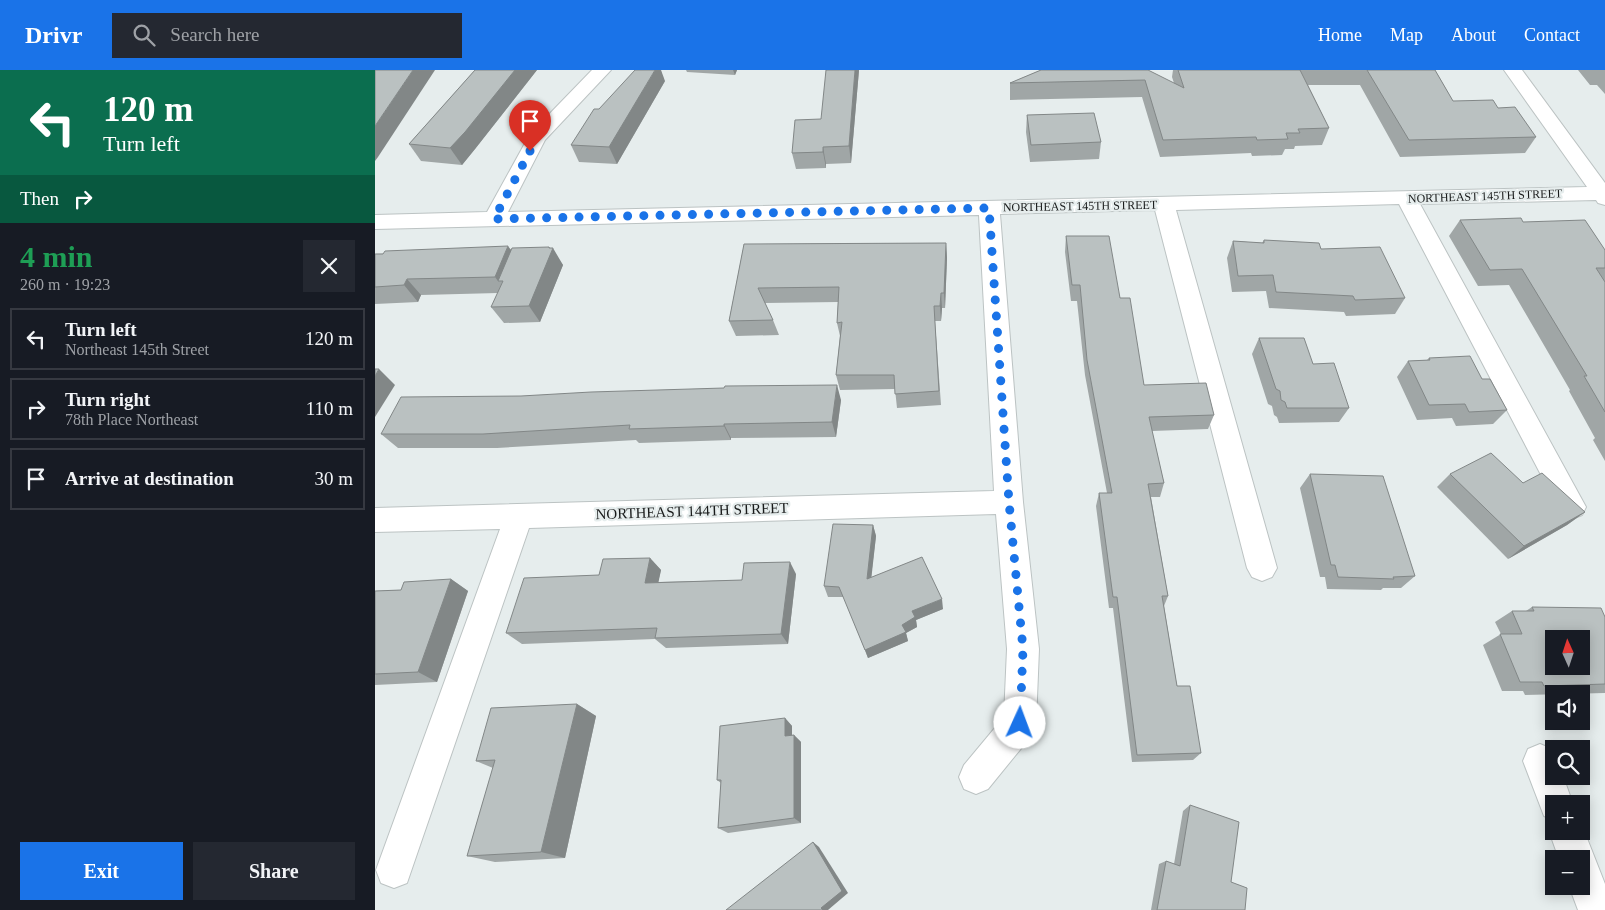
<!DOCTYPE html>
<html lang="en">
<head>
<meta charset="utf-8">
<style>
  :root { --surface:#171b24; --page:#242831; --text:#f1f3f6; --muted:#9ea1a6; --line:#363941; --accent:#1a73e8 }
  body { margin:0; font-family:"Times New Roman",serif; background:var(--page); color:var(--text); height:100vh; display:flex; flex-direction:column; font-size:19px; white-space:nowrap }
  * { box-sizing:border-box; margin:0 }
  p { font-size:16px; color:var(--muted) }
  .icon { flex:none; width:28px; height:28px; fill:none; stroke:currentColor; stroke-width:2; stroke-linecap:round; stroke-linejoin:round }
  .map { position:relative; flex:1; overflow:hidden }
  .sheet { display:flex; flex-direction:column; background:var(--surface); width:375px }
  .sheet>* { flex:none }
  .hud { background:#0b6e4f; color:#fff; overflow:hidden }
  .needle { width:32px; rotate:357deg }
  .tools { position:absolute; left:1170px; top:560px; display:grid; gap:10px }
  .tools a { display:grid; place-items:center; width:45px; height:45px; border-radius:0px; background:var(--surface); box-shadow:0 2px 12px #0003; font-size:25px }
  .pin { position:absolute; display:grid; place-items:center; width:42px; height:42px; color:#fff; margin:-51px -21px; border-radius:50% 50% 50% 0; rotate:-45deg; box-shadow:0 0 5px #0007 }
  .pin .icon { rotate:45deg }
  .me { position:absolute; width:55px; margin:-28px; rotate:2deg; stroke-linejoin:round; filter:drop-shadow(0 0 4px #0008) }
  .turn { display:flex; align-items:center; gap:18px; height:105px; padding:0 20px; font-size:22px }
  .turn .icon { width:65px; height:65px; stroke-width:2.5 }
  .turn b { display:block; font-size:35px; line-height:42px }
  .then { display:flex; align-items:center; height:48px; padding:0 20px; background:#0003; gap:10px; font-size:19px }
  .round { display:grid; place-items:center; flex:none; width:52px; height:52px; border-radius:0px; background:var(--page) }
  .overview { display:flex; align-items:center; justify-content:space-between; height:85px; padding:0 20px }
  h1 { font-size:30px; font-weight:600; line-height:38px; color:#1e9e55 }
  .primary-button { display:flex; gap:10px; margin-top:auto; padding:10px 20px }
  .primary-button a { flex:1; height:58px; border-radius:0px; background:var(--accent); color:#fff; font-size:20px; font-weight:600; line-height:58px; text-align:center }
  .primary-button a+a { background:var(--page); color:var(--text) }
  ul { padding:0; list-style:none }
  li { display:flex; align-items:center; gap:15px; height:62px; margin:0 10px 8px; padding:0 10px; border:2px solid var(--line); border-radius:0px }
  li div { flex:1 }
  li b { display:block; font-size:19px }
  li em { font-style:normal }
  header { display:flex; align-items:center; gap:30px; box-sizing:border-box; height:70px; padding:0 25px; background:var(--accent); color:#fff }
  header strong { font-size:24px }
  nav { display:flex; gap:28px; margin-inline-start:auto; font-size:18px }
  .search { width:350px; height:45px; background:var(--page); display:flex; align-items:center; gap:12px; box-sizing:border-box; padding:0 18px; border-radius:0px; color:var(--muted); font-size:19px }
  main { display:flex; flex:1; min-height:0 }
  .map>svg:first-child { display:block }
</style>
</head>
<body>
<header>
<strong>Drivr</strong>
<div class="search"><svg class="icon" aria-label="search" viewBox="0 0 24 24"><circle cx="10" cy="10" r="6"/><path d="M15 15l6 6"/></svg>Search here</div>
<nav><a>Home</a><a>Map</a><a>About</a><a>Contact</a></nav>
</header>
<main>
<section class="sheet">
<div class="hud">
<div class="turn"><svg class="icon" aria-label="left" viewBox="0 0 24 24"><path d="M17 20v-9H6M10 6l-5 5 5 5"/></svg><div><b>120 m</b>Turn left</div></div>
<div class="then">Then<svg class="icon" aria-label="right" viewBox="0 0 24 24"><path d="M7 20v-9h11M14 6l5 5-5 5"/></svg></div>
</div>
<div class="overview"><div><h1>4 min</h1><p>260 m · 19:23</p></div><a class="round"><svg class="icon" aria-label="close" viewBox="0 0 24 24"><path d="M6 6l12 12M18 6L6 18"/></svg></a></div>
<ul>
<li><svg class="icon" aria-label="left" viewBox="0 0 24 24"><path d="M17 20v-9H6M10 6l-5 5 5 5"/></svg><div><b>Turn left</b><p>Northeast 145th Street</p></div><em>120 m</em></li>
<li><svg class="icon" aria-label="right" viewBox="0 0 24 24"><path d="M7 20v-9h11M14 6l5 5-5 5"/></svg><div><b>Turn right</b><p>78th Place Northeast</p></div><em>110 m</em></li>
<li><svg class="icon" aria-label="arrive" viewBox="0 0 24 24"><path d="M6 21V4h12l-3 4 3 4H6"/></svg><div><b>Arrive at destination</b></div><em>30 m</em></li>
</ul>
<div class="primary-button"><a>Exit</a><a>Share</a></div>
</section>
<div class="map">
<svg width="1230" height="840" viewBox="0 0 1230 840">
  <rect width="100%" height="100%" fill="#e6eded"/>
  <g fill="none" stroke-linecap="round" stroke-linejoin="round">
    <defs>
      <g id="minor">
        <path d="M217,0H236L170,70L133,142L1212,117L1129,0H1147L1230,113V135L1223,133L1221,130L1045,134L1211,437L1207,445L1197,449L1187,445L1024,134L801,140L902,498L897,507L887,511L877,507L872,498L780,140L625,144L648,432L664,579L661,653L657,665L613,719L601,724L589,719L584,707L589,695L629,647L632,579L621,444L154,458L32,813L19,818L6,813L1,800L125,459L0,462V438L619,421L604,145L0,159V145L112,142L155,64Z"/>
        <path d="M1165,674L1177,679L1179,683V706H1188L1198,734H1179V761H1206V753L1230,814V840H1203L1194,816H1206V789H1184L1174,761L1179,750L1169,746L1148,691L1153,679Z"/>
      </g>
    </defs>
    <!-- minor casing -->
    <use href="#minor" stroke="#bcc3c3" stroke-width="2"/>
    <!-- minor -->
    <use href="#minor" fill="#fff" fill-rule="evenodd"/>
  </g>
  <!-- wall -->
  <g fill="#a0a6a6">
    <path d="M100,0H162L100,79L87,95L46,91L34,74Z"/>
    <path d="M311,0H362L360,5L312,2Z"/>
    <path d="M484,0L476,93L451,94V98L421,99L417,83L446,49Z"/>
    <path d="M666,0L799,13L797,7L798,0H1060L1078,31L1123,38L1161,67L1150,83L1025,87L985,15H933L954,58L947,75L920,76L919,79H910L907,85L877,86L876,83L785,87L767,27L635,30V13Z"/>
    <path d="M1203,0H1230V24L1222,15H1215Z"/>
    <path d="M290,11L242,94L204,92L196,75L224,39Z"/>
    <path d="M652,45L726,72L724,89L655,92L651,62Z"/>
    <path d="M1085,150L1148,152L1230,180V391L1218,370L1220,368L1194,321L1195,320L1134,215L1103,216L1074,166Z"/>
    <path d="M691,166L745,228L769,315L839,345L833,359L777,361L789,413L785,427H776L793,526L789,536L802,616L826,683L818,690L757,692L738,538H734L721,436L724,423H732L710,305L702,231H696L690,182Z"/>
    <path d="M889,170L946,179L1030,228L1020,244L971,246L969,242L894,238L891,221L857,222L852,188L858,171L887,173Z"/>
    <path d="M571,173L572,188L570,238H567L566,251H560L566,335L522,338L520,319L465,320L461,305L465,266L462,253L463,232L390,233L398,250L404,265L361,266L354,251L369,174Z"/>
    <path d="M175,178L188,195L165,252L129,253L116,237L123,223L46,225L43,232L0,234V184Z"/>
    <path d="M884,268L938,294L974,338L964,352L904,353L902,347L899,345L897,336L893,334L877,284Z"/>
    <path d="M1054,288L1107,309L1132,340L1118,354L1081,356L1077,348L1042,350L1022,307L1033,291L1052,290Z"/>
    <path d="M466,330L461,367L356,368V370L264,373L261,370L122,378H23L6,364Z"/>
    <path d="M935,404L1040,506L1026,518H1008L1006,520L952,519L950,507H945L925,418Z"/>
    <path d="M1075,404L1148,413L1210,442L1192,455L1133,489L1062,417Z"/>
    <path d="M498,455L501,466L496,507L568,539L541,550L542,557L531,563L533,571L493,588L469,527H453L449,516Z"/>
    <path d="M275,488L286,500L283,512L367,510L421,504L413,574L291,578L280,569L147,574L131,563L224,505Z"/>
    <path d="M76,509L93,521L62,612L0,615V521L26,520Z"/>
    <path d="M1157,537L1230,547V623L1150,625L1148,621H1127L1108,575L1126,564L1120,552L1137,541H1151Z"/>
    <path d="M202,634L221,646L190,788L120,792L92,786L118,698L101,691Z"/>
    <path d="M410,648L417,656V665H419L426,672V753L353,763L343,758L346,713L342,710Z"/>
    <path d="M815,735L856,812L870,840H776L784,794L791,791L799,794L808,741Z"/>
  </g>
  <!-- shaded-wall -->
  <g fill="#828787">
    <path d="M38,0H60L3,87L0,91V56Z"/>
    <path d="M140,0H162L100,79L87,95L75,78Z"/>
    <path d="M280,0H286L290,11L242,94L234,77Z"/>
    <path d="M358,0H362L360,5Z"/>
    <path d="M480,0H484L476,93L474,76Z"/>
    <path d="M448,77L451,94V98L448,82Z"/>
    <path d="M571,173L572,188L570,238L569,223Z"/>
    <path d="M133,176L145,192L123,211L132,223L120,207Z"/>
    <path d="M174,177L177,180L178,178L188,195L165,252L154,236Z"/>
    <path d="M32,209L46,225L43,232L29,215Z"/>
    <path d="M566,223L567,238L566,251L565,236Z"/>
    <path d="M4,299L20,315L0,347V306Z"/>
    <path d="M462,315L466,330L461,367L457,352Z"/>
    <path d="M349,354L356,368V370L349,356Z"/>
    <path d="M1210,442L1192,455L1133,489L1149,476Z"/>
    <path d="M498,455L501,466L495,520L492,509Z"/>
    <path d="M275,488L286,500L281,524L270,513Z"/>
    <path d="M415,492L421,504L413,574L406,564Z"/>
    <path d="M76,509L93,521L62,612L43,602Z"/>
    <path d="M567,529L568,539L541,550L542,557L531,563L533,571L493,588L490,580L527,555L537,541Z"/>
    <path d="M202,634L221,646L190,788L166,782Z"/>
    <path d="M410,648L417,656V673L410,666Z"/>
    <path d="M419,665L426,672V753L419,748Z"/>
    <path d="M438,772L444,777L473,823L453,840H448L446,838Z"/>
  </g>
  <!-- building -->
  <g fill="#bac1c1" stroke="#828787" fill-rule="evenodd">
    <path d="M0,0H38L0,56Z"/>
    <path d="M100,0H140L90,62L75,78L34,74Z"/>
    <path d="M260,0H280L234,77L196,75L219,39H224Z"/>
    <path d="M451,0H480L474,76L448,77V82L417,83L420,50L446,49Z"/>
    <path d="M666,0H773L809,18L803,0H925L954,58L923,59L925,63H911L913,69L882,70L881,67L788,70L770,10L635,13Z"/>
    <path d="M992,0H1060L1078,31L1118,30L1123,38L1140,37L1161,67L1034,70Z"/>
    <path d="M719,43L726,72L656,75L652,45Z"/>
    <path d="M1146,148L1148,152L1210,150L1230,180V198H1221L1230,212V342L1209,306H1212L1147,199L1115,200L1085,150Z"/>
    <path d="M691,166H734L745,228H755L769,315L831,313L839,345L774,347L789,413L773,414L793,526H787L802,616H815L826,683L762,685L742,527H738L724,423H737L712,290L705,215H697Z"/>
    <path d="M889,170L944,173L946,179L1005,177L1030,228L980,230L978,226L901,222L898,205L863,206L858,171L889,173Z"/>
    <path d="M571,173L569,223H566L565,236H559L564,321L520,324L519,305H461L467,252L462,253L464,217L383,218L398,250L354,251L369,174Z"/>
    <path d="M133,176L120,207L32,209L29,215L0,217V184H8L10,181Z"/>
    <path d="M174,177V178H178L154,236L116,237L128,211H123L137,178Z"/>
    <path d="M884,268H929L938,294L959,293L974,338H912L910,332L906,330L905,321L901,319Z"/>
    <path d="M1095,286L1107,309H1115L1132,340L1094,342L1090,334L1054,335L1033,291L1055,290L1054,288Z"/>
    <path d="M0,299H4L0,306Z"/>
    <path d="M462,315L457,352L349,354V356L254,359L255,355L108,364H6L26,327L146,326L216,322L349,318L350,316Z"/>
    <path d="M1116,383L1148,413L1167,403L1210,442L1149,476L1075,404Z"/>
    <path d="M935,404L1008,406L1040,506L1018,507L1019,509L963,507L960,495H956Z"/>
    <path d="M458,454L498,455L492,509L547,487L567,529L537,541L540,547L527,555L531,562L490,580L464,517L449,516Z"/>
    <path d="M275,488L270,513L367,510L369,493L415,492L406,564L280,568L282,558L131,563L149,508L224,505L228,489Z"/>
    <path d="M76,509L43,602L0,604V521L26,520L29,512Z"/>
    <path d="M1157,537L1226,538L1230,547V614L1169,616L1167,612H1145L1125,564H1147L1137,541H1159ZM1179,569H1206V596H1179Z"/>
    <path d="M202,634L166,782L92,786L120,690L101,691L116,638Z"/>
    <path d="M410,648V666L419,665V748L343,758L346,710H342L345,656Z"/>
    <path d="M815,735L864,752L856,812L872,818L870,840H782L791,791L805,796Z"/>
    <path d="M438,772L467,821L446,838L448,840H351Z"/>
  </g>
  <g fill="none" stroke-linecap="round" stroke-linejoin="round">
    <!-- route -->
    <path stroke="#1a73e8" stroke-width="9" stroke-dasharray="0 16.2" d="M155,81L119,149L614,138L634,432L648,579L645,653"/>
  </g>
  <g text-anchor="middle" stroke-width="4.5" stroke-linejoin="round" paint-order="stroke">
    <!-- far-street labels -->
    <g font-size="12" fill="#191b1b" stroke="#e6eded">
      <text transform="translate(1110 126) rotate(-2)" y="4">NORTHEAST 145TH STREET</text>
      <text transform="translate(705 136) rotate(-1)" y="4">NORTHEAST 145TH STREET</text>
    </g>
    <!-- street labels -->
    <g font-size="15" fill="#191b1b" stroke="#e6eded">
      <text transform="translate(317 441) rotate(-2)" y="5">NORTHEAST 144TH STREET</text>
    </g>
  </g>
</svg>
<div class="tools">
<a><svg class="needle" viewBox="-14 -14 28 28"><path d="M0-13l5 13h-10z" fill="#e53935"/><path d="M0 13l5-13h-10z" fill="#9ea1a6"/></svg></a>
<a><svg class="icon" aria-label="sound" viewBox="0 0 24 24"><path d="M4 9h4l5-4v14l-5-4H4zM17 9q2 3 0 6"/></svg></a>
<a><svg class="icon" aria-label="search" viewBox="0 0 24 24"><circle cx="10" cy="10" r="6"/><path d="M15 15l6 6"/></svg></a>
<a>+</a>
<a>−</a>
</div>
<div class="pin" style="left:155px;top:81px;background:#d93025"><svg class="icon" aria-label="arrive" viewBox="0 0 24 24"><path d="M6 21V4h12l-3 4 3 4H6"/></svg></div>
<svg class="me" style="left:645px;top:653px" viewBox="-20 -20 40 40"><circle r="19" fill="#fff"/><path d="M0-13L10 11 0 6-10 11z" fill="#1a73e8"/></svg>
</div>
</main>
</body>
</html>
